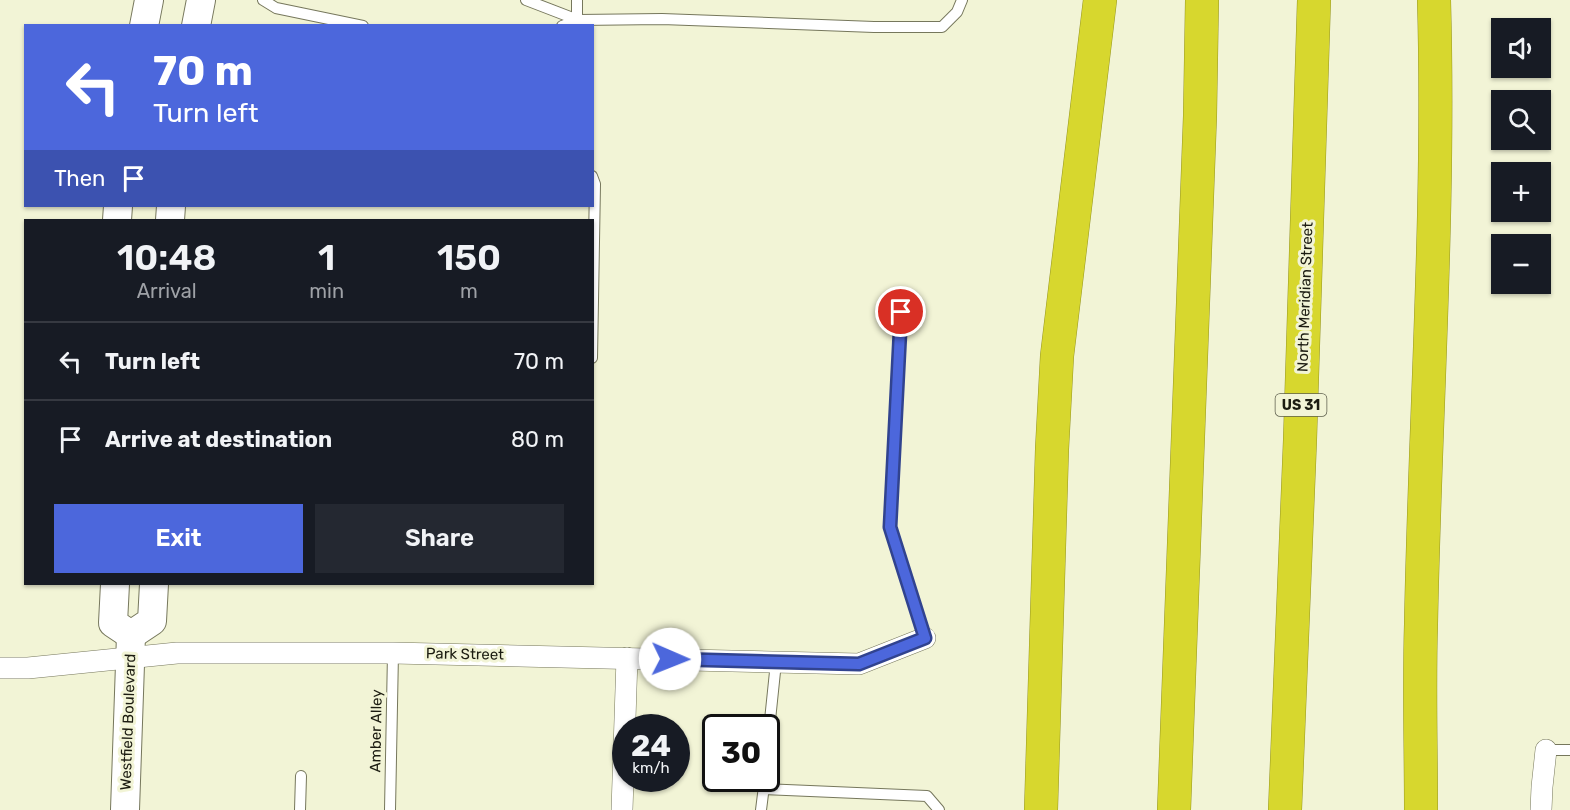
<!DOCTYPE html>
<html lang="en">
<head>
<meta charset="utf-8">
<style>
  :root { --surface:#171b24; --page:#242831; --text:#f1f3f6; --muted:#9ea1a6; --line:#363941; --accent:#4c67dc }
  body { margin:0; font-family:Rubik,sans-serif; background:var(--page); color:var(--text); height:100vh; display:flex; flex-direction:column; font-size:22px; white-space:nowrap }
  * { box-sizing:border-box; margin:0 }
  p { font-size:20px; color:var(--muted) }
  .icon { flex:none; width:33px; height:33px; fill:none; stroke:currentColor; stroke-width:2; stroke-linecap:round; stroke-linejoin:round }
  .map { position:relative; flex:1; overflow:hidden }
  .panel { position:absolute; left:24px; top:219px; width:570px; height:366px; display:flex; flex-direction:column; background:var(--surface); border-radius:0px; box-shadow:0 2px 4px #0004 }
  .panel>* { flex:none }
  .hud { position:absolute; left:24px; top:24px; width:570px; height:183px; border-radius:0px; box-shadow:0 2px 4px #0004; background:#4c67dc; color:#fff; overflow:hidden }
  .fabs { position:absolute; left:1491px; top:18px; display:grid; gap:12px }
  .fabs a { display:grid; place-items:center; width:60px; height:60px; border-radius:0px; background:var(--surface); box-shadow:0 2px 4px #0004; font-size:30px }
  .speed { position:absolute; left:612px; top:714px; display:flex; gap:12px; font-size:30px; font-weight:700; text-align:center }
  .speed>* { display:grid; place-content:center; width:78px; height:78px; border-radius:50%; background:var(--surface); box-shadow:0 2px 4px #0004; line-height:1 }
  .speed small { font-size:15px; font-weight:400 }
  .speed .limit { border:3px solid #111; border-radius:9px; background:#fff; color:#111 }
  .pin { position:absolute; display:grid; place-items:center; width:51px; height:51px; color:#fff; margin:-26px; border:3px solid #fff; border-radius:50%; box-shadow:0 2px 6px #0007 }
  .me { position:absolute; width:66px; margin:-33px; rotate:91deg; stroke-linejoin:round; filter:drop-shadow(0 0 4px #0008) }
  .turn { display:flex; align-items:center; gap:21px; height:126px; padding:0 30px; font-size:27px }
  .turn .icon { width:78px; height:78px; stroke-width:2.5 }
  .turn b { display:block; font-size:42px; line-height:51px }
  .then { display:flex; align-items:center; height:57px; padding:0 30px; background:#0003; gap:12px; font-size:22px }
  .eta { display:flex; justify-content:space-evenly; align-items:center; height:102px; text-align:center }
  .eta b { font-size:36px; font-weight:600; line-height:42px }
  .action { display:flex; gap:12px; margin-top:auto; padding:12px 30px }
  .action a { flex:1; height:69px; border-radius:0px; background:var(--accent); color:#fff; font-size:24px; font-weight:600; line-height:69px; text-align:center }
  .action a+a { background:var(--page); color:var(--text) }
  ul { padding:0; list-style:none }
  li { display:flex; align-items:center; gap:18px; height:78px; padding:0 30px; border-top:2px solid var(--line) }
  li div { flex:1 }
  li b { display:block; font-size:22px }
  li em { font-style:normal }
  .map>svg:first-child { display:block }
</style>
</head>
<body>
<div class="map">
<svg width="1570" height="810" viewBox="0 0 1570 810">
  <rect width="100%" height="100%" fill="#f2f4d6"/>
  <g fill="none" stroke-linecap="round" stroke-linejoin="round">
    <defs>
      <g id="lane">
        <path d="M263,0L276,8L363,26"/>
        <path d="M526,0L578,20"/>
        <path d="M562,26L578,20L662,19L874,27H942L957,12L962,0"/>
        <path d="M577,26V0"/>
        <path d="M592,176L595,184L592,358"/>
        <path d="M901,312L890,527L925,638"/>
        <path d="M1546,750H1570"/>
        <path d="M766,759L776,662"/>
        <path d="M763,789L927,796L939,810"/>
        <path d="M300,810L301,776"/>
        <path d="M390,810L393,653"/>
        <path d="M761,810L765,778"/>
      </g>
      <g id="street">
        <path d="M0,668H28L177,653H393L859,664L925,638"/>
        <path d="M622,810L627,658"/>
        <path d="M1541,810L1542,787L1546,750"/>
      </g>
      <g id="secondary">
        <path d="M144,26L149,0"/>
        <path d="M196,26L201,0"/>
        <path d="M117,220L118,206"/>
        <path d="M170,220L171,206"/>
        <path d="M115,584L113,623L131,635"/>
        <path d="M131,635L152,621L154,584"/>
        <path d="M125,810L131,635"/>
      </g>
      <g id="highway">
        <path d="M1041,810L1052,449L1057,356L1100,0"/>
        <path d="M1174,810L1200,116L1202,0"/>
        <path d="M1285,810L1300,440L1314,0"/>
        <path d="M1421,810C1421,748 1419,686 1421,624C1425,416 1440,208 1434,0"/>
      </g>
    </defs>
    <!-- lane casing -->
    <use href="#lane" stroke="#76775c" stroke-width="12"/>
    <!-- street casing -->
    <use href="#street" stroke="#76775c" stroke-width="22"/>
    <!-- secondary casing -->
    <use href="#secondary" stroke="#76775c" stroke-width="30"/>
    <!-- highway casing -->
    <use href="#highway" stroke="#969624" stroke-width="34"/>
    <!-- lane -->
    <use href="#lane" stroke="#fff" stroke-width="10"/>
    <!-- street -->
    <use href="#street" stroke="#fff" stroke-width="21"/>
    <!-- secondary -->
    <use href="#secondary" stroke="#fff" stroke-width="28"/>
    <!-- highway -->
    <use href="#highway" stroke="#d7d72e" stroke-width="33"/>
  </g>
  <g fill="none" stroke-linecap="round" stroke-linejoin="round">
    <defs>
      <path id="route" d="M670,659L859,664L925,638L890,527L901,312"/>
    </defs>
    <!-- route casing -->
    <use href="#route" stroke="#31438f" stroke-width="15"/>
    <!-- route -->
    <use href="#route" stroke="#4c67dc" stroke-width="10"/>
  </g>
  <g text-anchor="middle" stroke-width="6" stroke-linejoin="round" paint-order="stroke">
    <!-- shield labels -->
    <rect fill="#f2f4d6" stroke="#5c5d4c" stroke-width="1.5" x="1275.5" y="394" width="51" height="22" rx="4.5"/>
    <g font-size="14" font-weight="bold" fill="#1c1c11">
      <text x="1301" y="410">US 31</text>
    </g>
    <!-- street labels -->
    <g font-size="15" fill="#1c1c11" stroke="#f2f4d6">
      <text transform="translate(1305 297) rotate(-88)" y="5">North Meridian Street</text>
      <text transform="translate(465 654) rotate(1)" y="5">Park Street</text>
      <text transform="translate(128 722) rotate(-88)" y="5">Westfield Boulevard</text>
      <text transform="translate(376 731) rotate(-89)" y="5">Amber Alley</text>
    </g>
  </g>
</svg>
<div class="fabs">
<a><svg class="icon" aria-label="sound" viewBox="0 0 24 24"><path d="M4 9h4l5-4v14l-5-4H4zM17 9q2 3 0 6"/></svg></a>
<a><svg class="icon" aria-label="search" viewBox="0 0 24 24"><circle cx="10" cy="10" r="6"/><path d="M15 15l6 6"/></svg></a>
<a>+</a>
<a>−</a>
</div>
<div class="speed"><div>24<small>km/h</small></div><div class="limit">30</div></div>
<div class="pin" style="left:901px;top:312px;background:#d93025"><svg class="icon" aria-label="arrive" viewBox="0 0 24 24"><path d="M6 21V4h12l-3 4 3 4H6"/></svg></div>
<svg class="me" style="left:670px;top:659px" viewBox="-20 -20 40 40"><circle r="19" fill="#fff"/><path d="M0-13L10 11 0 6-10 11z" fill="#4c67dc"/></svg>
<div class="hud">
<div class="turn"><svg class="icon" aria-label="left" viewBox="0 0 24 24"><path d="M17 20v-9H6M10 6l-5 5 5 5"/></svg><div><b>70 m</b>Turn left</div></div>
<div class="then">Then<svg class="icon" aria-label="arrive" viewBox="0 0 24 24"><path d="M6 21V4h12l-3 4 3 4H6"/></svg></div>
</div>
<section class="panel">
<div class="eta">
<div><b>10:48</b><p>Arrival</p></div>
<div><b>1</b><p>min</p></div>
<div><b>150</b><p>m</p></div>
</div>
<ul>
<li><svg class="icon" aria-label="left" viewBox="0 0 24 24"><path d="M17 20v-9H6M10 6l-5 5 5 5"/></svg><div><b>Turn left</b></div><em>70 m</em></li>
<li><svg class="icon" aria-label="arrive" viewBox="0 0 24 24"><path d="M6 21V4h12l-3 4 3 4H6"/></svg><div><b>Arrive at destination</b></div><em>80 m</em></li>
</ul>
<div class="action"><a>Exit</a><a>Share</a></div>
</section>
</div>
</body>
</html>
